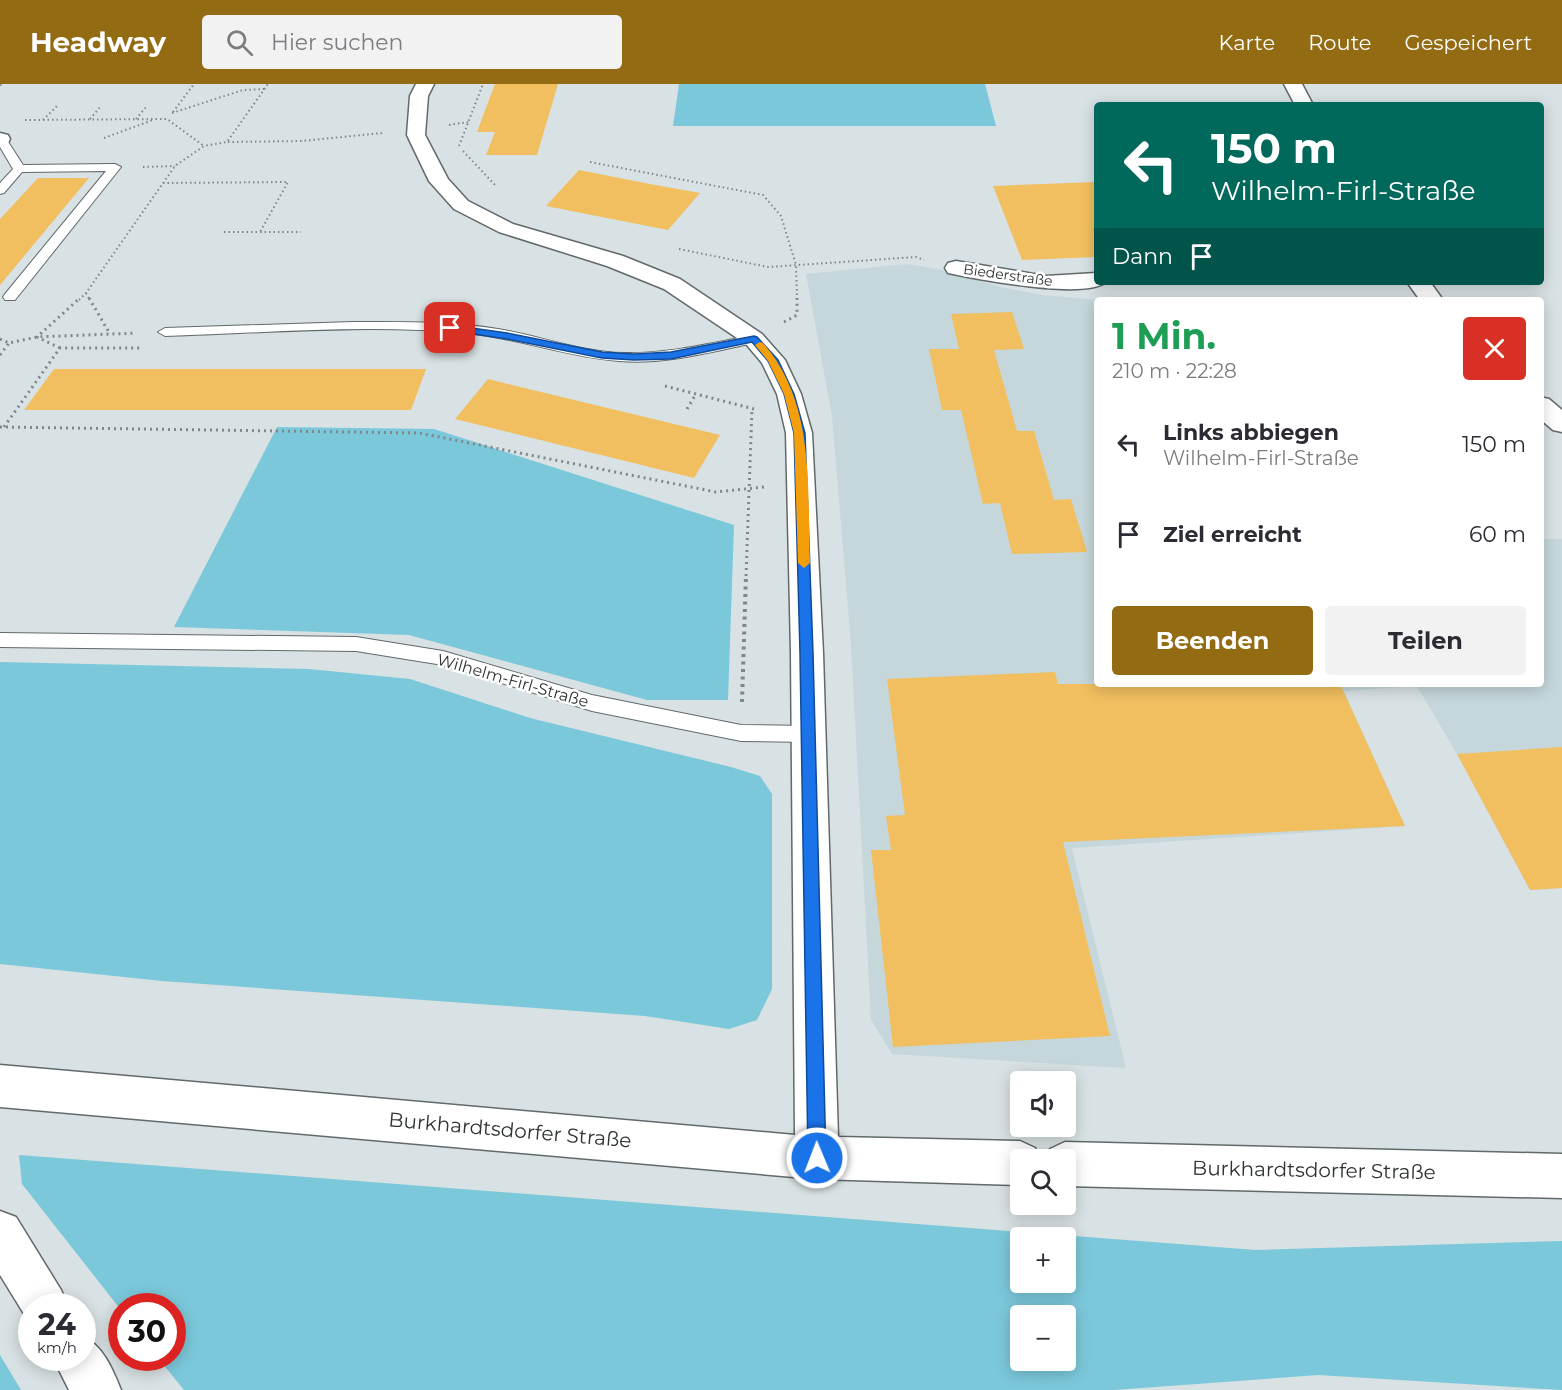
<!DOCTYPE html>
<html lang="de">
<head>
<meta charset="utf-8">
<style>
  :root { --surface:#fff; --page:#f2f2f3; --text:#2b2b33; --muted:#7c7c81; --accent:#926b12 }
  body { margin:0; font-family:Montserrat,sans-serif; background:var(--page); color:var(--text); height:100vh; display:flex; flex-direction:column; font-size:22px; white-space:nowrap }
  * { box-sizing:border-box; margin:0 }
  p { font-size:20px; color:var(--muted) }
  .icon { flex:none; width:33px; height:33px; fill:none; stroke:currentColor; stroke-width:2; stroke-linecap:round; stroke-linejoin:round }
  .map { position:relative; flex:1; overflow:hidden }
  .side { position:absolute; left:1094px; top:213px; width:450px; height:390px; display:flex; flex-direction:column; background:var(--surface); border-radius:6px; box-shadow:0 3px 15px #0003 }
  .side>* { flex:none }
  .top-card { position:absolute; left:1094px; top:18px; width:450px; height:183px; border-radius:6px; box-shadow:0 3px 15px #0003; background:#00695c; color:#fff; overflow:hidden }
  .fabs { position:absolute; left:1010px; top:987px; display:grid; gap:12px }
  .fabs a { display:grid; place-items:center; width:66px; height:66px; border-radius:6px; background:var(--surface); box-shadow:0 3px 15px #0003; font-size:30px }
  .speed { position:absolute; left:18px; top:1209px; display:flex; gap:12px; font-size:30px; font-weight:700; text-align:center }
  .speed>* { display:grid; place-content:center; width:78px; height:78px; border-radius:50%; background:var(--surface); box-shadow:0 3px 15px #0003; line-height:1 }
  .speed small { font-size:15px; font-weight:400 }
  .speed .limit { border:9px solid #d22; background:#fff; color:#111 }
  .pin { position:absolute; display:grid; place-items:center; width:51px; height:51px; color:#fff; margin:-26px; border-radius:12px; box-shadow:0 3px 9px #0006 }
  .me { position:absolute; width:66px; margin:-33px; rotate:359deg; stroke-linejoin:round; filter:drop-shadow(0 0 4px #0008) }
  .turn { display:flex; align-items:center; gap:21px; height:126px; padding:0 18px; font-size:27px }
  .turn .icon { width:78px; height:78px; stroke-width:2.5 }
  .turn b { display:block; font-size:42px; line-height:51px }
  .then { display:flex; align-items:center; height:57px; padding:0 18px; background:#0003; gap:12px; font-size:22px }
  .round { display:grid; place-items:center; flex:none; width:63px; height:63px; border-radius:6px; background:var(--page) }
  .overview { display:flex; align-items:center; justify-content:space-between; height:102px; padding:0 18px }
  h1 { font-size:36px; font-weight:700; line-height:45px; color:#1e9e55 }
  .cta { display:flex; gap:12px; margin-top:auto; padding:12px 18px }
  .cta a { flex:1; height:69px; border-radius:6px; background:var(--accent); color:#fff; font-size:24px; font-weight:700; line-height:69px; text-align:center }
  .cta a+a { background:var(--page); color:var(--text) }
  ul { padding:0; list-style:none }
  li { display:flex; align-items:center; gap:18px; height:90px; padding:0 18px }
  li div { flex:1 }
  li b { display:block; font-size:22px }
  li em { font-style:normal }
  header { display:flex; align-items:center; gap:36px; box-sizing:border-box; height:84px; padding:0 30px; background:var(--accent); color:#fff }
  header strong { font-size:28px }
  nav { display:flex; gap:33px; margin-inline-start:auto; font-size:21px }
  .search { width:420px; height:54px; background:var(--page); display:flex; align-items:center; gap:15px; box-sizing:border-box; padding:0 21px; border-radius:6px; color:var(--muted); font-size:22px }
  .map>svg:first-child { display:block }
</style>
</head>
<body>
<header>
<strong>Headway</strong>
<div class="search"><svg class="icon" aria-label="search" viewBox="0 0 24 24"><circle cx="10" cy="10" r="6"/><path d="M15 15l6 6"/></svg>Hier suchen</div>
<nav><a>Karte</a><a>Route</a><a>Gespeichert</a></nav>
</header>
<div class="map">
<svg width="1562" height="1306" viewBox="0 0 1562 1306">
  <rect width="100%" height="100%" fill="#d8e1e3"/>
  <!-- built -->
  <path fill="#c5d7db" d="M907,180L942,186L1001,203L1041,211L1102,216H1096V600H1540L1541,455H1562V804L1530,806L1457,670L1417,602L1344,607L1405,742L1072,764L1126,984L892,970L871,936L851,560L832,332L806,190Z"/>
  <!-- green -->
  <g fill="#7bc8da" fill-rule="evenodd">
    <path d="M679,0H985L996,42H673Z"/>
    <path d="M277,343L434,345L734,441L728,616H647L409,551L174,543Z"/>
    <path d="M0,578L309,585L410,595L530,634L731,683L760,692L772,710V905L757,936L729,945L645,932L162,897L0,880Z"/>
    <path d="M19,1071L1256,1166L1562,1157V1306L1318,1291L1114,1306H184L158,1274H172V1222H122L121,1226L22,1100ZM1020,1154H1065V1198H1020ZM1020,1232H1065V1276H1020Z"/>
    <path d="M0,1271L21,1306H0Z"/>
  </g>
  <!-- building -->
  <g fill="#f1bf5f">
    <path d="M495,0H558L537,71H486L495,48H477Z"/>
    <path d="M579,86L650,100L700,109L668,146L546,122Z"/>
    <path d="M38,94H89L0,201V135Z"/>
    <path d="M1096,98V173L1022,176L993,102Z"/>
    <path d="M1012,228L1024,265L994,266L1017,347H1034L1054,416L1071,415L1087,468L1012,470L1000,419L983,420L961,326H942L929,265H959L951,230Z"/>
    <path d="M54,285H426L411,326H24Z"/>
    <path d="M488,295L541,308L720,351L694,394L455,335Z"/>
    <path d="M1055,588L1058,600H1340L1405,742L1063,758L1110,952L893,963L871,766H891L886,732L905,731L887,595Z"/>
    <path d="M1562,663V804L1530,806L1457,670Z"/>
  </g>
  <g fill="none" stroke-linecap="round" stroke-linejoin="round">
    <defs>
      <g id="lane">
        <path d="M0,52L5,53L23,81L115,80L121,83L15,216H5L3,213L5,210L106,87L22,88L4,109L0,110V99L13,85L0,63Z"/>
        <path d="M353,238C402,238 451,237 498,245C540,252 581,268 624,269C668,270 711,259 754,251L761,255L754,259C710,268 664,281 619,277C567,273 518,254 466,249C366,240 265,249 165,252L158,248L165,244Z"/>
        <path d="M0,549L356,553L443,567L592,611L741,641L808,642L815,644L818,650L815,656L808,658L741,657L592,627L443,581L356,567L0,563Z"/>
      </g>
      <g id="street">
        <path d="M416,0H434L428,12L425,51L448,95L468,117L513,140L623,172L680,195L762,250L785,276L801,310L812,349L823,569L838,1053L1020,1057L1035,1064L1040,1076H1020V1101L817,1095L0,1023V981L795,1051L791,569L786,349L777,310L762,279L746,260L664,205L607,182L499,148L454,125L429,97L407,51L410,12Z"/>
        <path d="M0,49L8,51L10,55L8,59L0,61Z"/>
        <path d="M956,177L1046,192L1096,189V198H1106C1086,216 976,195 948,189L945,184L948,179Z"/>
        <path d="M1065,1058L1562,1070V1114L1065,1102V1076H1045L1050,1065Z"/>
        <path d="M0,1127L16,1133L61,1206L68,1222H32V1240L29,1238L0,1191Z"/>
        <path d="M82,1252C103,1261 113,1286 121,1306H69L53,1274H82Z"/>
      </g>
      <g id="secondary">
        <path d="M1284,0H1302L1313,21H1295Z"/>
        <path d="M1407,198H1430L1443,216H1420Z"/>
        <path d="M1540,313L1549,315L1562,326V348L1553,346L1540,335Z"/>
      </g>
    </defs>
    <!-- lane casing -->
    <use href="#lane" stroke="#61696b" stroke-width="2"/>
    <!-- street casing -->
    <use href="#street" stroke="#61696b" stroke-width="3"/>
    <!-- secondary casing -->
    <use href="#secondary" stroke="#61696b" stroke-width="3"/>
    <!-- path-far2 -->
    <g stroke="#818789" stroke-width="2" stroke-dasharray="1.5 3" stroke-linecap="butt">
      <path d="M0,1L4,0"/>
      <path d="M173,28L194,0"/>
      <path d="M172,29L243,6L264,5"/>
      <path d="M90,35L101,22"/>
      <path d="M136,35L147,22"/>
      <path d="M25,36L167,35L204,62"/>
      <path d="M43,36L57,22"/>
      <path d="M449,41L468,38"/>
      <path d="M104,54L153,36"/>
      <path d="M228,58L302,57L382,49"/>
      <path d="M459,62L483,0"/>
      <path d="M463,67L495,101"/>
      <path d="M590,78L763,111L781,132L796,181L797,216"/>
      <path d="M143,83L175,82"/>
      <path d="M163,99L288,98L260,148"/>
      <path d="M224,148H301"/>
      <path d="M679,165L768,183L916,173L924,176"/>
      <path d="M86,209L90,216"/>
      <path d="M79,216L86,209L175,82L204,62L227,58L268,0"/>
    </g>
    <!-- path-far1 -->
    <g stroke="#818789" stroke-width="3" stroke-dasharray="2 4" stroke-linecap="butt">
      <path d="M89,214L110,250"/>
      <path d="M784,238L797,231V214"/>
      <path d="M0,255L9,259L37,253L136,249"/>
      <path d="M60,264L37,253L80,214"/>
      <path d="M0,271L9,259"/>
      <path d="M665,302L754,325"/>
      <path d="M687,325L696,310"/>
      <path d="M0,343L419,349L716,408L764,403"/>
      <path d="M4,343L60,264H142"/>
      <path d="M746,492L752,325"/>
    </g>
    <!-- path -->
    <path stroke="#818789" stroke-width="4" stroke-dasharray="3 4.5" stroke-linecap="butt" d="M742,618L746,491"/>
    <!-- lane -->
    <use href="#lane" fill="#fff" fill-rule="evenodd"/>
    <!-- street -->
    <use href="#street" fill="#fff" fill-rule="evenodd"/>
    <!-- secondary -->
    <use href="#secondary" fill="#fff" fill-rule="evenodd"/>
  </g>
  <!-- route -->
  <path fill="#1a73e8" stroke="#114b97" stroke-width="1.5" d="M450,241L507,249L602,268L634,270L671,268L754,252L757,253L778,276L794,310L805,349L813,569L826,1074L823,1080L817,1083L811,1080L808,1074L800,569L794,349L784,310L768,277L752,258L671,275L634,276L602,274L507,255L446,246L445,244Z"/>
  <!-- slow -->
  <path fill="#f59e0b" d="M760,258L763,259C816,319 807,405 810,479L804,484L798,479L794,349L784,310L768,277L755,261Z"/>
  <g text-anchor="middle" stroke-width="5" stroke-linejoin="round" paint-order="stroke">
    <!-- far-street labels -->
    <g font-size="14" fill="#2e3233" stroke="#fff">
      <text transform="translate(1008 191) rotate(8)" y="5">Biederstraße</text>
    </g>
    <!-- street labels -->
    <g font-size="16" fill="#2e3233" stroke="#fff">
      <text transform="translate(513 596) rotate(16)" y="6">Wilhelm-Firl-Straße</text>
    </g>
    <!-- near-street labels -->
    <g font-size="20" fill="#2e3233" stroke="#fff">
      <text transform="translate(510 1046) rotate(5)" y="7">Burkhardtsdorfer Straße</text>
      <text transform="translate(1314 1086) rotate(1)" y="7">Burkhardtsdorfer Straße</text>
    </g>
  </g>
</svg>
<div class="fabs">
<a><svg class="icon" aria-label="sound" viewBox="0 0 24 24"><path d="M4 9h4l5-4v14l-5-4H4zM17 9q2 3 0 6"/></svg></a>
<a><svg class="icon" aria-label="search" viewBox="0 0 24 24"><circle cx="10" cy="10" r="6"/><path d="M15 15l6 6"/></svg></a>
<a>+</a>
<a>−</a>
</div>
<div class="speed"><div>24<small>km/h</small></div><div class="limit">30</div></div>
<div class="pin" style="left:450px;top:244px;background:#d93025"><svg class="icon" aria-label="arrive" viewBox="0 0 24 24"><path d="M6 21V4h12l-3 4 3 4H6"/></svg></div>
<svg class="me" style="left:817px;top:1074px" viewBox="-20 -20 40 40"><circle r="17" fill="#1a73e8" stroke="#fff" stroke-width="3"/><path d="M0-11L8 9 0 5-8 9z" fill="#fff"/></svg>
<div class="top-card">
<div class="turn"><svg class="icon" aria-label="left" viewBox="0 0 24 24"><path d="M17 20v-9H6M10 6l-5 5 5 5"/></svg><div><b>150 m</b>Wilhelm-Firl-Straße</div></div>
<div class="then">Dann<svg class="icon" aria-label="arrive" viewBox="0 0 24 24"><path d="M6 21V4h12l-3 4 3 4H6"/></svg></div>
</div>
<section class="side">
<div class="overview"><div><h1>1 Min.</h1><p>210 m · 22:28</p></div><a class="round" style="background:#d93025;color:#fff"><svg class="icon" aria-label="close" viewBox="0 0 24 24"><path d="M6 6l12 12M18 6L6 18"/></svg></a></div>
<ul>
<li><svg class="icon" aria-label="left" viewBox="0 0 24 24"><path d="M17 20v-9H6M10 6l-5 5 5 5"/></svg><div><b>Links abbiegen</b><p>Wilhelm-Firl-Straße</p></div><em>150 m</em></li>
<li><svg class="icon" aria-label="arrive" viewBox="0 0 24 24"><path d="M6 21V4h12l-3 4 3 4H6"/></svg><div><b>Ziel erreicht</b></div><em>60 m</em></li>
</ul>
<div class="cta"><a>Beenden</a><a>Teilen</a></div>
</section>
</div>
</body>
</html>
